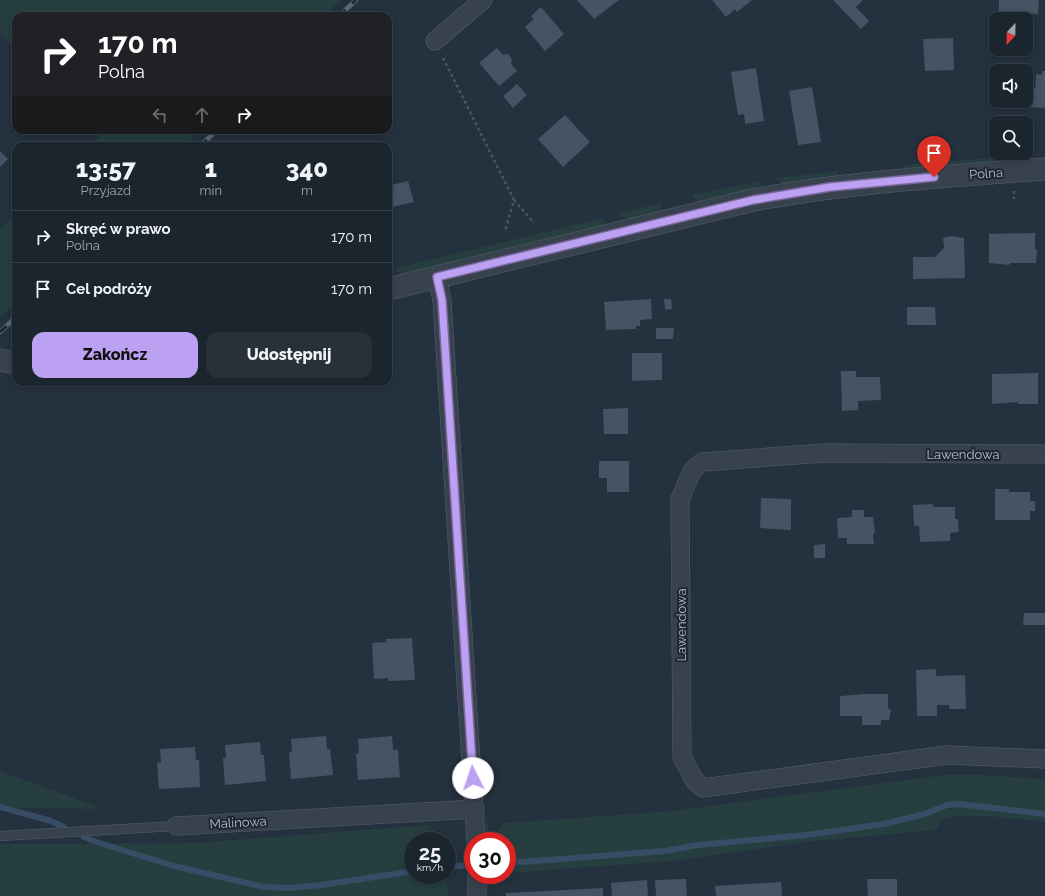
<!DOCTYPE html>
<html lang="pl">
<head>
<meta charset="utf-8">
<style>
  :root { --surface:#1b252e; --page:#28313a; --text:#f1f3f6; --muted:#a0a5aa; --line:#39424a; --accent:#bca0f2 }
  body { margin:0; font-family:Raleway,sans-serif; background:var(--page); color:var(--text); height:100vh; display:flex; flex-direction:column; font-size:15px; white-space:nowrap }
  * { box-sizing:border-box; margin:0 }
  p { font-size:13px; color:var(--muted) }
  .icon { flex:none; width:22px; height:22px; fill:none; stroke:currentColor; stroke-width:2; stroke-linecap:round; stroke-linejoin:round }
  .map { position:relative; flex:1; overflow:hidden }
  .drawer { position:absolute; left:12px; top:142px; width:380px; height:244px; display:flex; flex-direction:column; background:var(--surface); border-radius:12px; box-shadow:0 2px 6px #0003,0 0 0 1px var(--line) }
  .drawer>* { flex:none }
  .top-card { position:absolute; left:12px; top:12px; width:380px; height:122px; border-radius:12px; box-shadow:0 2px 6px #0003,0 0 0 1px var(--line); background:#202124; color:#fff; overflow:hidden }
  .needle { width:26px; rotate:202deg }
  .buttons { position:absolute; left:989px; top:12px; display:grid; gap:8px }
  .buttons a { display:grid; place-items:center; width:44px; height:44px; border-radius:8px; background:var(--surface); box-shadow:0 2px 6px #0003,0 0 0 1px var(--line); font-size:20px }
  .speed { position:absolute; left:404px; top:832px; display:flex; gap:8px; font-size:20px; font-weight:700; text-align:center }
  .speed>* { display:grid; place-content:center; width:52px; height:52px; border-radius:50%; background:var(--surface); box-shadow:0 2px 6px #0003,0 0 0 1px var(--line); line-height:1 }
  .speed small { font-size:10px; font-weight:400 }
  .speed .limit { border:6px solid #d22; background:#fff; color:#111 }
  .pin { position:absolute; display:grid; place-items:center; width:34px; height:34px; color:#fff; margin:-41px -17px; border-radius:50% 50% 50% 0; rotate:-45deg; box-shadow:0 0 4px #0007 }
  .pin .icon { rotate:45deg }
  .me { position:absolute; width:44px; margin:-22px; rotate:356deg; stroke-linejoin:round; filter:drop-shadow(0 0 3px #0008) }
  .turn { display:flex; align-items:center; gap:14px; height:84px; padding:0 20px; font-size:18px }
  .turn .icon { width:52px; height:52px; stroke-width:2.5 }
  .turn b { display:block; font-size:28px; line-height:34px }
  .lanes { display:flex; align-items:center; height:38px; padding:0 20px; background:#0003; justify-content:center; gap:20px; direction:ltr }
  .lanes .off { opacity:.35 }
  .eta { display:flex; justify-content:space-evenly; align-items:center; height:68px; text-align:center }
  .eta b { font-size:24px; font-weight:800; line-height:28px }
  .cta { display:flex; gap:8px; margin-top:auto; padding:8px 20px }
  .cta a { flex:1; height:46px; border-radius:12px; background:var(--accent); color:#111; font-size:16px; font-weight:800; line-height:46px; text-align:center }
  .cta a+a { background:var(--page); color:var(--text) }
  ul { padding:0; list-style:none }
  li { display:flex; align-items:center; gap:12px; height:52px; padding:0 20px; border-top:1px solid var(--line) }
  li div { flex:1 }
  li b { display:block; font-size:15px }
  li em { font-style:normal }
  .map>svg:first-child { display:block }
</style>
</head>
<body>
<div class="map">
<svg width="1045" height="896" viewBox="0 0 1045 896">
  <rect width="100%" height="100%" fill="#24313e"/>
  <!-- green -->
  <g fill="#263e3f">
    <path d="M0,0H341L324,16H16V50L0,33Z"/>
    <path d="M94,130H201L184,146H89L100,136Z"/>
    <path d="M1023,155L1018,161L908,171L902,165Z"/>
    <path d="M839,171L836,177L782,185L775,178Z"/>
    <path d="M760,181L755,190L700,204L693,198L692,195Z"/>
    <path d="M661,203L662,207L657,214L631,221L616,214Z"/>
    <path d="M16,214V303L0,317V229Z"/>
    <path d="M603,218L607,227L404,276L397,271L396,268Z"/>
    <path d="M0,771L104,809L0,808Z"/>
    <path d="M944,775H983L1045,779V822C1021,820 963,810 943,820C939,822 938,827 936,830L806,842L674,861L507,873V841H486L484,809L491,839L504,823L672,811Z"/>
    <path d="M428,825L445,841H413V875H447L448,896H0V844L196,843Z"/>
  </g>
  <g fill="none" stroke-linecap="round" stroke-linejoin="round">
    <!-- stream -->
    <g stroke="#374d66" stroke-width="6">
      <path d="M0,807L51,821L64,827"/>
      <path d="M84,837L93,841L174,866L264,887L289,888L322,885L413,871"/>
      <path d="M507,863L665,851L698,845L806,835L884,824L925,814L947,805L959,804L1045,814"/>
      <path d="M447,867L468,865"/>
    </g>
  </g>
  <!-- building -->
  <g fill="#455362">
    <path d="M577,0H619L594,19Z"/>
    <path d="M712,0H752L737,12L735,9L726,17Z"/>
    <path d="M833,0H863L856,7L869,21L861,29Z"/>
    <path d="M999,0H1039L1038,14L999,12Z"/>
    <path d="M541,7L564,34L545,51L525,27L534,19L531,16Z"/>
    <path d="M953,38L954,70L925,71L923,39Z"/>
    <path d="M497,48L503,55L508,54L512,59L511,64L517,71L499,86L479,63Z"/>
    <path d="M756,68L764,121L745,124L744,114L738,115L731,72Z"/>
    <path d="M1042,71H1045V108L1025,107L1026,89H1028L1029,87L1035,88L1036,74L1042,75Z"/>
    <path d="M517,84L527,95L513,108L503,96Z"/>
    <path d="M812,87L821,142L798,145L789,91Z"/>
    <path d="M565,115L590,142L563,167L538,139Z"/>
    <path d="M0,151L8,159L0,167Z"/>
    <path d="M408,181L414,202L388,208V186Z"/>
    <path d="M1035,233V249L1037,250L1036,263H1010L1009,265L989,263V234Z"/>
    <path d="M951,236L964,238L965,278L913,279V257H935L944,248L943,238Z"/>
    <path d="M651,299L652,319L640,320V326H636V329L606,330L604,302Z"/>
    <path d="M664,299H671L672,309L665,310Z"/>
    <path d="M907,307H935L936,325H907Z"/>
    <path d="M656,328H674L673,339H656Z"/>
    <path d="M632,353H662V380L632,381Z"/>
    <path d="M841,371H856V377H880L881,400L858,401V410L842,411Z"/>
    <path d="M1038,373V404H1018V402L992,404V374Z"/>
    <path d="M628,408V434H604L603,409Z"/>
    <path d="M599,461H629V492H607V478H599Z"/>
    <path d="M995,489H1009V492H1030V501H1035V511H1030V520H995Z"/>
    <path d="M761,498L791,499V530L760,528Z"/>
    <path d="M933,504V507H955V519H958L959,532L950,533V541L920,542L919,526H914L913,505Z"/>
    <path d="M852,510H864V517H873L875,532L873,534L874,544H847V538H838L837,518L852,517Z"/>
    <path d="M825,544V558H814V545Z"/>
    <path d="M1024,613H1045V625H1023Z"/>
    <path d="M412,638L415,680L388,681V678L374,679L372,643L386,642V639Z"/>
    <path d="M936,669V676L965,675L966,709H949V705H937V716H917L916,670Z"/>
    <path d="M864,694H888V708L891,710L889,720H881V725H862V716H840V696Z"/>
    <path d="M326,736L327,749H330L333,775L291,779L289,752H292L291,739Z"/>
    <path d="M392,736L393,750H398L400,777L358,780L356,754L359,753L358,739Z"/>
    <path d="M260,742L261,755H264L266,781L225,785L223,758H226L225,745Z"/>
    <path d="M195,747L196,760H199L200,787L159,789L157,763L161,762L160,749Z"/>
    <path d="M686,879L687,896H656L655,880Z"/>
    <path d="M867,879H897V896H868Z"/>
    <path d="M647,880L648,896H612L611,883Z"/>
    <path d="M781,882L782,896H716L715,886Z"/>
    <path d="M603,888V896H506V893Z"/>
  </g>
  <g fill="none" stroke-linecap="round" stroke-linejoin="round">
    <defs>
      <path id="service" d="M0,836L176,826"/>
      <g id="minor">
        <path d="M435,41L483,0"/>
        <path d="M437,277L442,300L476,841"/>
        <path d="M1045,454L824,453L702,462L692,471L680,499L682,757L695,781L703,788L947,755L1045,759"/>
        <path d="M176,826L475,809"/>
        <path d="M477,875V896"/>
      </g>
      <g id="tertiary">
        <path d="M388,289L753,200C849,182 947,176 1045,169"/>
        <path d="M0,360L16,363"/>
      </g>
    </defs>
    <!-- service casing -->
    <use href="#service" stroke="#56606c" stroke-width="10"/>
    <!-- minor casing -->
    <use href="#minor" stroke="#56606c" stroke-width="19"/>
    <!-- tertiary casing -->
    <use href="#tertiary" stroke="#56606c" stroke-width="23"/>
    <!-- path -->
    <g stroke="#445b5c" stroke-width="2.5" stroke-dasharray="3 3" stroke-linecap="butt">
      <path d="M443,58L514,200L505,231"/>
      <path d="M1014,191V199"/>
      <path d="M514,200L534,223"/>
    </g>
    <!-- service -->
    <use href="#service" stroke="#38424e" stroke-width="9"/>
    <!-- minor -->
    <use href="#minor" stroke="#38424e" stroke-width="18"/>
    <!-- tertiary -->
    <use href="#tertiary" stroke="#38424e" stroke-width="22"/>
    <defs>
      <g id="rail">
        <path d="M339,16L356,0"/>
        <path d="M200,146L217,130"/>
        <path d="M0,332L16,317"/>
      </g>
    </defs>
    <!-- rail casing -->
    <use href="#rail" stroke="#5a6775" stroke-width="4.5"/>
    <!-- rail -->
    <use href="#rail" stroke="#1d2733" stroke-width="3" stroke-dasharray="9" stroke-linecap="butt"/>
  </g>
  <g fill="none" stroke-linecap="round" stroke-linejoin="round">
    <defs>
      <path id="route" d="M473,778L442,300L437,277L753,200L830,187L934,177"/>
    </defs>
    <!-- route casing -->
    <use href="#route" stroke="#7a689d" stroke-width="10"/>
    <!-- route -->
    <use href="#route" stroke="#bca0f2" stroke-width="7"/>
  </g>
  <g text-anchor="middle" stroke-width="4" stroke-linejoin="round" paint-order="stroke">
    <!-- street labels -->
    <g font-size="13" fill="#b4bdc9" stroke="#1d2733">
      <text transform="translate(986 173) rotate(-4)" y="5">Polna</text>
      <text x="963" y="459">Lawendowa</text>
      <text transform="translate(681 625) rotate(-90)" y="5">Lawendowa</text>
      <text transform="translate(238 822) rotate(-3)" y="5">Malinowa</text>
    </g>
  </g>
</svg>
<div class="buttons">
<a><svg class="needle" viewBox="-14 -14 28 28"><path d="M0-13l5 13h-10z" fill="#e53935"/><path d="M0 13l5-13h-10z" fill="#a0a5aa"/></svg></a>
<a><svg class="icon" aria-label="sound" viewBox="0 0 24 24"><path d="M4 9h4l5-4v14l-5-4H4zM17 9q2 3 0 6"/></svg></a>
<a><svg class="icon" aria-label="search" viewBox="0 0 24 24"><circle cx="10" cy="10" r="6"/><path d="M15 15l6 6"/></svg></a>
</div>
<div class="speed"><div>25<small>km/h</small></div><div class="limit">30</div></div>
<div class="pin" style="left:934px;top:177px;background:#d93025"><svg class="icon" aria-label="arrive" viewBox="0 0 24 24"><path d="M6 21V4h12l-3 4 3 4H6"/></svg></div>
<svg class="me" style="left:473px;top:778px" viewBox="-20 -20 40 40"><circle r="19" fill="#fff"/><path d="M0-13L10 11 0 6-10 11z" fill="#bca0f2"/></svg>
<div class="top-card">
<div class="turn"><svg class="icon" aria-label="right" viewBox="0 0 24 24"><path d="M7 20v-9h11M14 6l5 5-5 5"/></svg><div><b>170 m</b>Polna</div></div>
<div class="lanes"><svg class="icon off" aria-label="left" viewBox="0 0 24 24"><path d="M17 20v-9H6M10 6l-5 5 5 5"/></svg><svg class="icon off" aria-label="ahead" viewBox="0 0 24 24"><path d="M12 20V5M6 11l6-6 6 6"/></svg><svg class="icon" aria-label="right" viewBox="0 0 24 24"><path d="M7 20v-9h11M14 6l5 5-5 5"/></svg></div>
</div>
<section class="drawer">
<div class="eta">
<div><b>13:57</b><p>Przyjazd</p></div>
<div><b>1</b><p>min</p></div>
<div><b>340</b><p>m</p></div>
</div>
<ul>
<li><svg class="icon" aria-label="right" viewBox="0 0 24 24"><path d="M7 20v-9h11M14 6l5 5-5 5"/></svg><div><b>Skręć w prawo</b><p>Polna</p></div><em>170 m</em></li>
<li><svg class="icon" aria-label="arrive" viewBox="0 0 24 24"><path d="M6 21V4h12l-3 4 3 4H6"/></svg><div><b>Cel podróży</b></div><em>170 m</em></li>
</ul>
<div class="cta"><a>Zakończ</a><a>Udostępnij</a></div>
</section>
</div>
</body>
</html>
